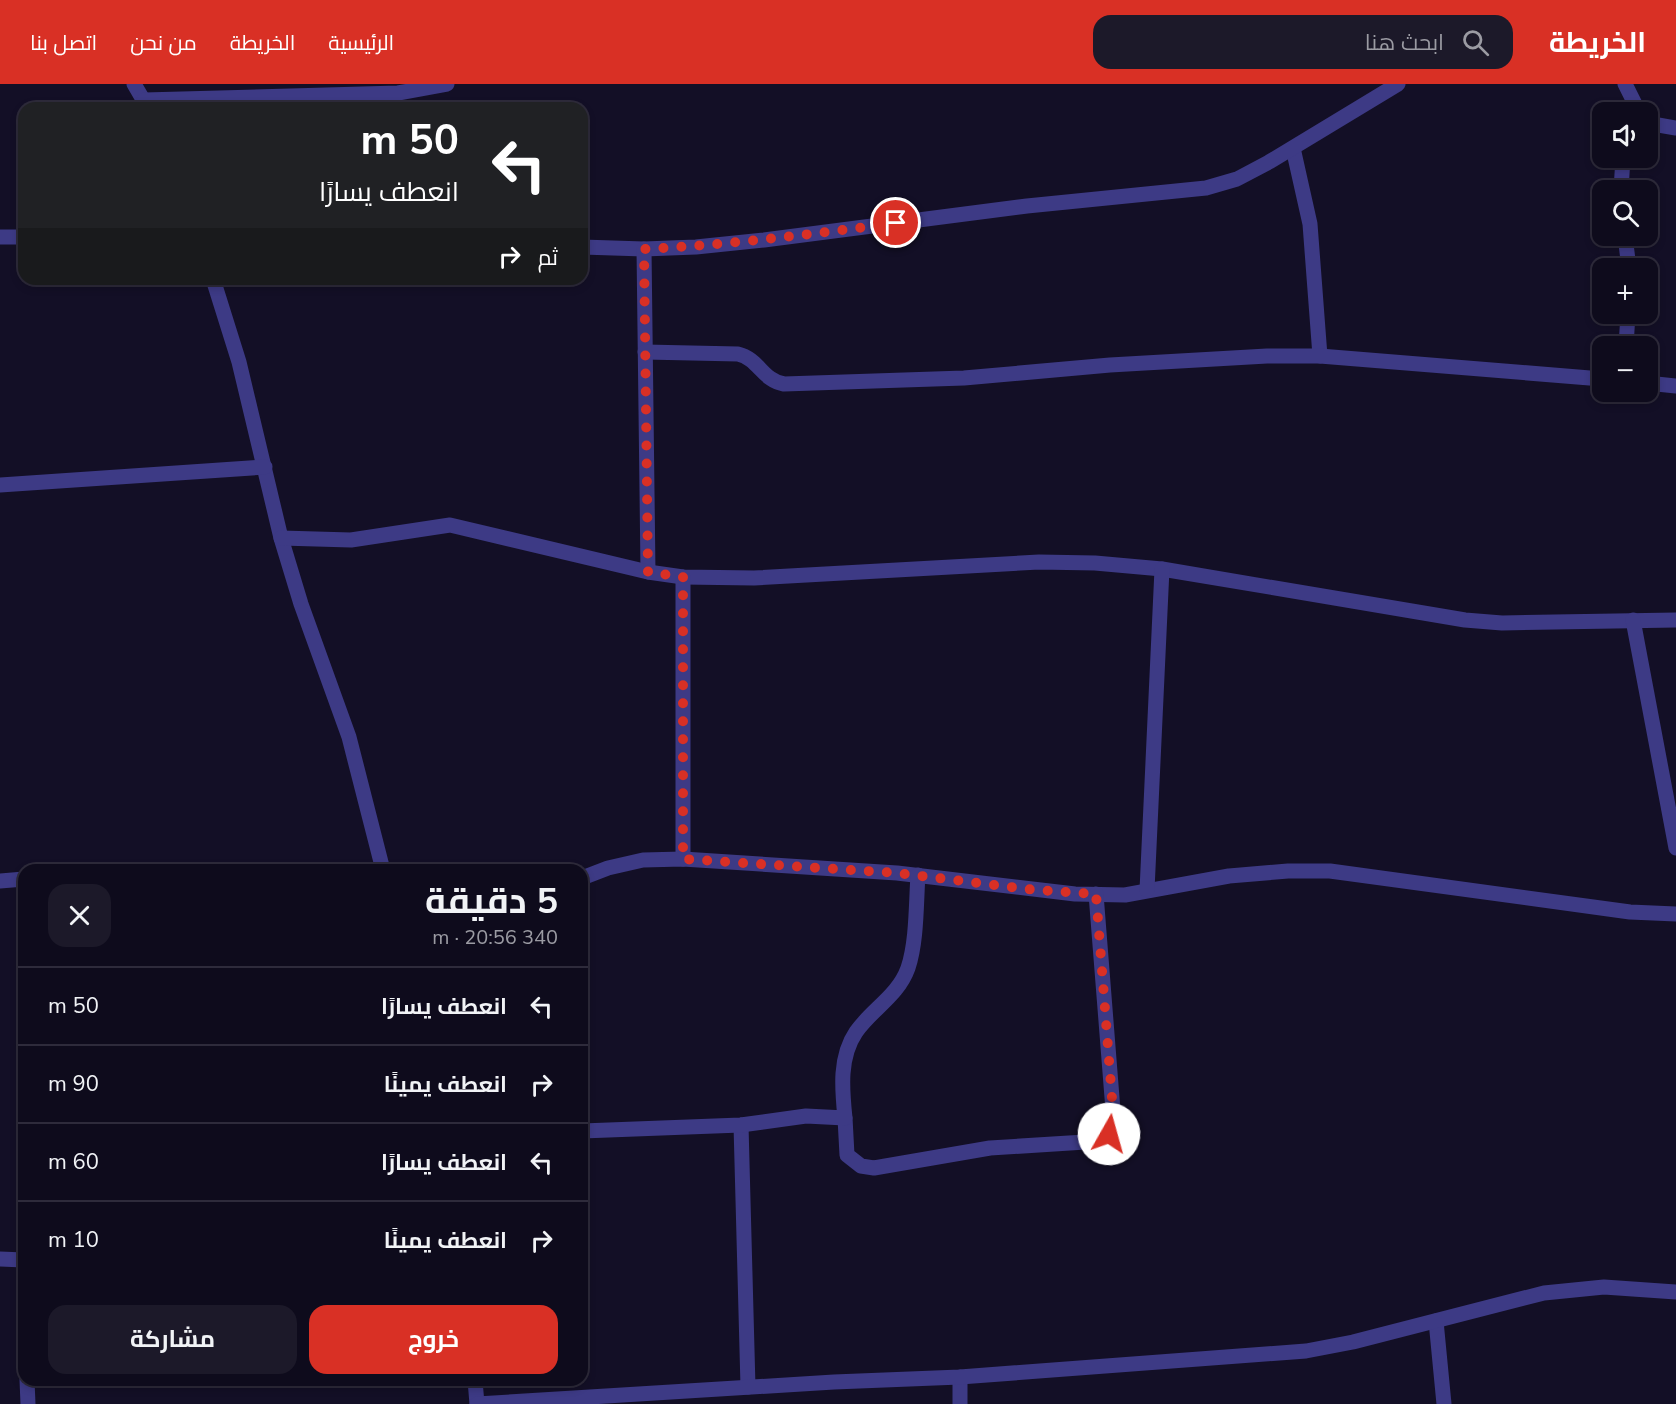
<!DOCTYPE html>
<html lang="ar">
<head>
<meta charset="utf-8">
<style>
  :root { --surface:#0e0b1c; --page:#1c1929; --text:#f1f3f6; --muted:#9b9ba3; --line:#2e2b3b; --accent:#d93025 }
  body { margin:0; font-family:"Nunito Sans",Cairo,sans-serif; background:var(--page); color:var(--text); direction:rtl; height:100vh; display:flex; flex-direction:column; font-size:22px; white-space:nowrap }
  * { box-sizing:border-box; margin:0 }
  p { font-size:20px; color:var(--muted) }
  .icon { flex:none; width:33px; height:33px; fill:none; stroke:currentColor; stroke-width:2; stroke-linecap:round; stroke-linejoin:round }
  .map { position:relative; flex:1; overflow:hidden; direction:ltr }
  .panel { position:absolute; left:18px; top:780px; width:570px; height:522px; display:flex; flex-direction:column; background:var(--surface); border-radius:18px; box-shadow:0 3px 9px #0003,0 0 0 2px var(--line); direction:rtl }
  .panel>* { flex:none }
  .banner { position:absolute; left:18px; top:18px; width:570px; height:183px; border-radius:18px; box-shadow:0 3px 9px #0003,0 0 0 2px var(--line); direction:rtl; background:#202124; color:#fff; overflow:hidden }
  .controls { position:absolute; left:1592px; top:18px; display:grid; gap:12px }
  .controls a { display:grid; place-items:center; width:66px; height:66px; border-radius:12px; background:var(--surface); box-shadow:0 3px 9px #0003,0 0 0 2px var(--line); font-size:30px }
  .pin { position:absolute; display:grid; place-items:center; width:51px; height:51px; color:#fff; margin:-26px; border:3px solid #fff; border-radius:50%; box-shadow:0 2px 6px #0007 }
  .me { position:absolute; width:66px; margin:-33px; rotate:7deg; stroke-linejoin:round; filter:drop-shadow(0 0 4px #0008) }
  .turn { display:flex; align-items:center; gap:21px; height:126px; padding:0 30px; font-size:27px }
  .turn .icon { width:78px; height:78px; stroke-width:2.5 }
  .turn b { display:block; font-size:42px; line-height:51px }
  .then { display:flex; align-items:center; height:57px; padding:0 30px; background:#0003; gap:12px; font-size:22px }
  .round { display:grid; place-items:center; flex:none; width:63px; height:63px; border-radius:18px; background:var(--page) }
  .overview { display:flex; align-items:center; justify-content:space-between; height:102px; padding:0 30px }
  h1 { font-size:36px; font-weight:700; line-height:45px }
  .primary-button { display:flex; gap:12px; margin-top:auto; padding:12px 30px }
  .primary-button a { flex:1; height:69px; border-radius:18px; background:var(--accent); color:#fff; font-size:24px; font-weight:700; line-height:69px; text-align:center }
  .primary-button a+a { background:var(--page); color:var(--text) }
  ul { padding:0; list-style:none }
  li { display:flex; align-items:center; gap:18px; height:78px; padding:0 30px; border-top:2px solid var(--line) }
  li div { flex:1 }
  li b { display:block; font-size:22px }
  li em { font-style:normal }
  header { display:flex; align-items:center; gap:36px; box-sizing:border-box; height:84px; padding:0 30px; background:var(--accent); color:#fff }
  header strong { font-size:28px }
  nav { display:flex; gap:33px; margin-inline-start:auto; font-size:21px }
  .search { width:420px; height:54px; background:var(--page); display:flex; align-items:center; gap:15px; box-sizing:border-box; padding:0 21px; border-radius:18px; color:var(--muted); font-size:22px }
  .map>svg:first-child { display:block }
</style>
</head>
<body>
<header>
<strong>الخريطة</strong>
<div class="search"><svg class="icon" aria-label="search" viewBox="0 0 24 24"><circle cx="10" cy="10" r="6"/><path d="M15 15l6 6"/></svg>ابحث هنا</div>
<nav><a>الرئيسية</a><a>الخريطة</a><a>من نحن</a><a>اتصل بنا</a></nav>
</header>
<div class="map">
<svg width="1676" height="1320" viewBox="0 0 1676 1320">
  <rect width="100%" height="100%" fill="#130f26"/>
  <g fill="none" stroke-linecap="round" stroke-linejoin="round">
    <!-- street -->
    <g stroke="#3d3a85" stroke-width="15">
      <path d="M134,0L148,24"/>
      <path d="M1625,0L1639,28"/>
      <path d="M144,16L398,9L447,0"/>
      <path d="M1647,39L1676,44"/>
      <path d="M1293,64L1310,140L1320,272"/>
      <path d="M1621,106L1623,74"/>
      <path d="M1625,152L1629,184"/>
      <path d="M0,153H24"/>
      <path d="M582,163L644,165L696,163L764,156L1027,122L1206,104L1237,95L1269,78L1398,0"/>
      <path d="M644,165L648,488"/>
      <path d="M213,195L239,278L281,454L301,520L349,653L383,786"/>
      <path d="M1626,262L1628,230"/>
      <path d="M645,268L738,270C759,275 762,296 784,300L964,294L1110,281L1267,272H1320L1602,295"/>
      <path d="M1647,299L1676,302"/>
      <path d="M0,401L265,383"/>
      <path d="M281,454L351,456L450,441L648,488L683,493L754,494L1039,478L1095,479L1162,485L1465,536L1502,539L1676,536"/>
      <path d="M1633,536L1676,764"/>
      <path d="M683,775V493"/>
      <path d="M582,794L608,784L643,776L683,775L897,789L1075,810L1125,811L1229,792L1288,787H1330L1630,828L1676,830"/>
      <path d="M0,797L24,795"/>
      <path d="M1147,806L1162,485"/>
      <path d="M845,1034L847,1071L861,1082L874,1084L990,1064L1101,1057L1109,1050L1114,1039L1096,810"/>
      <path d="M741,1041L748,1303"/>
      <path d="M582,1047L741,1041L806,1032L845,1034C842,1005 839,973 856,948C872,925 898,912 908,884C917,857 916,819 918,791"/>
      <path d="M0,1175L24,1176"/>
      <path d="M1436,1237L1444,1320"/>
      <path d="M960,1293V1320"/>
      <path d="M27,1296L28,1320"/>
      <path d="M475,1296L477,1320"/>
      <path d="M477,1320L834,1298L960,1293L1306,1267L1353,1258L1544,1209L1604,1203L1676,1208"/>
    </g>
  </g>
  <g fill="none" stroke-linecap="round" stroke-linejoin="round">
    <!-- route -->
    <path stroke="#d93025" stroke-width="10" stroke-dasharray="0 18" d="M896,139C812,150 729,161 644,165L648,488L683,493V775L897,789L1035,806L1096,810L1114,1040L1109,1050"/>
  </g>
</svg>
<div class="controls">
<a><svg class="icon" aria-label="sound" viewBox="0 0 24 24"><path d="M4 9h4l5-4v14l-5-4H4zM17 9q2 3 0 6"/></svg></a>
<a><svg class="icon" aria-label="search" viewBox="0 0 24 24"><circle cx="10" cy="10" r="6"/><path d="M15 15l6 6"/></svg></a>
<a>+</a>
<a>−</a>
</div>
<div class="pin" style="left:896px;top:139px;background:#d93025"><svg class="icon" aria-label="arrive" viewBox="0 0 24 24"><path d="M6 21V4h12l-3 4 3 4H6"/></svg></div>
<svg class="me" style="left:1109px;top:1050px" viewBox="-20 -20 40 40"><circle r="19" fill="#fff"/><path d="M0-13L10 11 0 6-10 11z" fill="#d93025"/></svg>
<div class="banner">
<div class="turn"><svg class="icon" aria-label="left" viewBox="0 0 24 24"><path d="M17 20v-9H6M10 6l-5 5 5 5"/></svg><div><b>50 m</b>انعطف يسارًا</div></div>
<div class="then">ثم<svg class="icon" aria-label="right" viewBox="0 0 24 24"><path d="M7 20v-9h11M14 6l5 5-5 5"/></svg></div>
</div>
<section class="panel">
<div class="overview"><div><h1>5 دقيقة</h1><p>340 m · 20:56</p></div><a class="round"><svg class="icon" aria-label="close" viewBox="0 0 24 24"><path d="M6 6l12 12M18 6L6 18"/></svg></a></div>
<ul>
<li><svg class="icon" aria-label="left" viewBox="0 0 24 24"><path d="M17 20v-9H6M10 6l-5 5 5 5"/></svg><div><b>انعطف يسارًا</b></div><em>50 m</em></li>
<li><svg class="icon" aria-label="right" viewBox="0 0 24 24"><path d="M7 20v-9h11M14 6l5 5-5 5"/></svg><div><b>انعطف يمينًا</b></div><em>90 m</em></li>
<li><svg class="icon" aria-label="left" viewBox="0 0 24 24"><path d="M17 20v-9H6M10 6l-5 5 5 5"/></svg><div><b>انعطف يسارًا</b></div><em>60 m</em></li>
<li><svg class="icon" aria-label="right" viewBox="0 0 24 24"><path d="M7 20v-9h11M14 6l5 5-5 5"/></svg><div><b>انعطف يمينًا</b></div><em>10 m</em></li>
</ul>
<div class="primary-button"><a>خروج</a><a>مشاركة</a></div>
</section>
</div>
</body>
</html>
